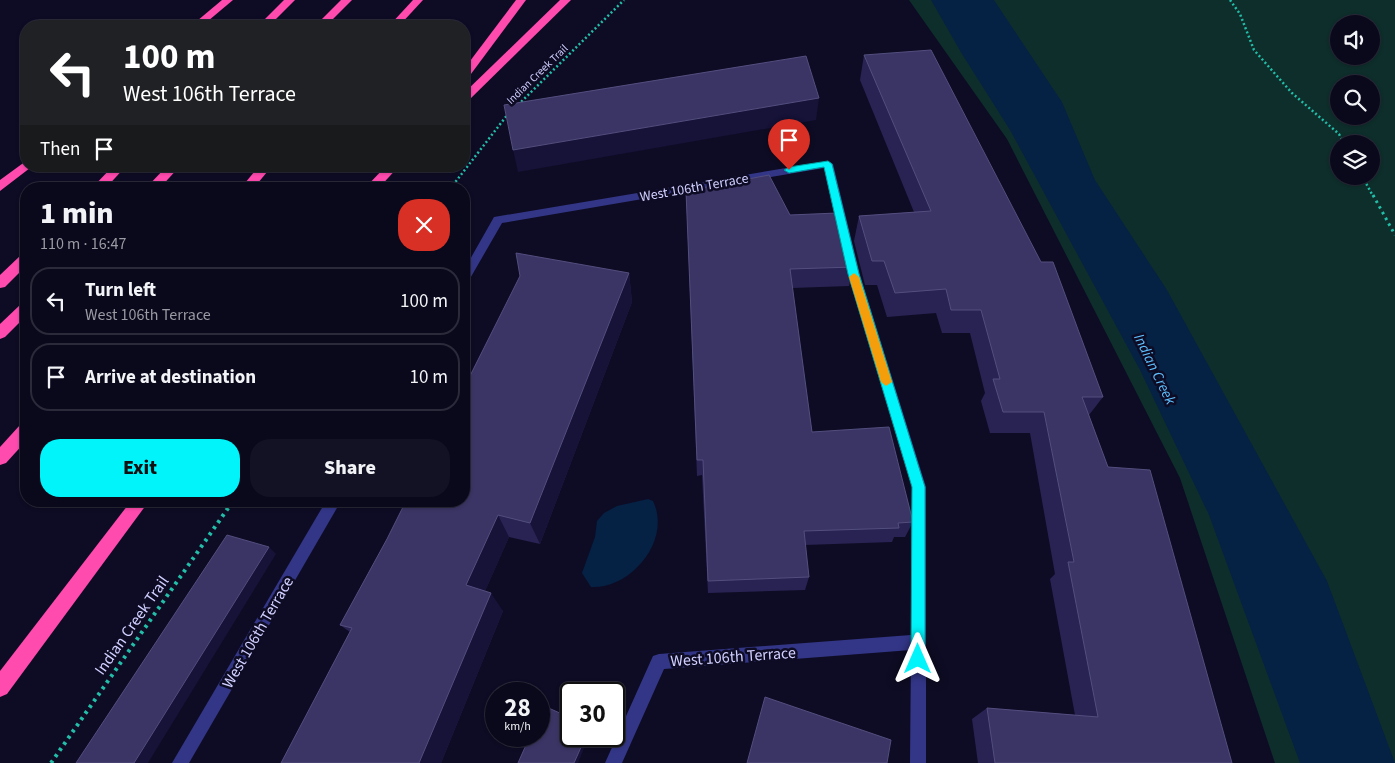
<!DOCTYPE html>
<html lang="en">
<head>
<meta charset="utf-8">
<style>
  :root { --surface:#0a091b; --page:#131224; --text:#f1f3f6; --muted:#999aa3; --line:#2a2a3a; --accent:#00f4fa }
  body { margin:0; font-family:"Source Sans 3",sans-serif; background:var(--page); color:var(--text); height:100vh; display:flex; flex-direction:column; font-size:19px; white-space:nowrap }
  * { box-sizing:border-box; margin:0 }
  p { font-size:16px; color:var(--muted) }
  .icon { flex:none; width:28px; height:28px; fill:none; stroke:currentColor; stroke-width:2; stroke-linecap:round; stroke-linejoin:round }
  .map { position:relative; flex:1; overflow:hidden }
  .drawer { position:absolute; left:20px; top:182px; width:450px; height:325px; display:flex; flex-direction:column; background:var(--surface); border-radius:20px; box-shadow:0 1px 4px #0004,0 0 0 1px var(--line) }
  .drawer>* { flex:none }
  .hud { position:absolute; left:20px; top:20px; width:450px; height:152px; border-radius:20px; box-shadow:0 1px 4px #0004,0 0 0 1px var(--line); background:#202124; color:#fff; overflow:hidden }
  .controls { position:absolute; left:1330px; top:15px; display:grid; gap:10px }
  .controls a { display:grid; place-items:center; width:50px; height:50px; border-radius:50%; background:var(--surface); box-shadow:0 1px 4px #0004,0 0 0 1px var(--line); font-size:25px }
  .speed { position:absolute; left:485px; top:682px; display:flex; gap:10px; font-size:25px; font-weight:700; text-align:center }
  .speed>* { display:grid; place-content:center; width:65px; height:65px; border-radius:50%; background:var(--surface); box-shadow:0 1px 4px #0004,0 0 0 1px var(--line); line-height:1 }
  .speed small { font-size:12px; font-weight:400 }
  .speed .limit { border:2px solid #111; border-radius:8px; background:#fff; color:#111 }
  .pin { position:absolute; display:grid; place-items:center; width:42px; height:42px; color:#fff; margin:-51px -21px; border-radius:50% 50% 50% 0; rotate:-45deg; box-shadow:0 0 5px #0007 }
  .pin .icon { rotate:45deg }
  .me { position:absolute; width:55px; margin:-28px; rotate:0deg; stroke-linejoin:round; filter:drop-shadow(0 0 4px #0008) }
  .turn { display:flex; align-items:center; gap:18px; height:105px; padding:0 20px; font-size:22px }
  .turn .icon { width:65px; height:65px; stroke-width:2.5 }
  .turn b { display:block; font-size:35px; line-height:42px }
  .then { display:flex; align-items:center; height:48px; padding:0 20px; background:#0003; gap:10px; font-size:19px }
  .round { display:grid; place-items:center; flex:none; width:52px; height:52px; border-radius:20px; background:var(--page) }
  .overview { display:flex; align-items:center; justify-content:space-between; height:85px; padding:0 20px }
  h1 { font-size:30px; font-weight:800; line-height:38px }
  .primary-button { display:flex; gap:10px; margin-top:auto; padding:10px 20px }
  .primary-button a { flex:1; height:58px; border-radius:20px; background:var(--accent); color:#111; font-size:20px; font-weight:800; line-height:58px; text-align:center }
  .primary-button a+a { background:var(--page); color:var(--text) }
  ul { padding:0; list-style:none }
  li { display:flex; align-items:center; gap:15px; height:68px; margin:0 10px 8px; padding:0 10px; border:2px solid var(--line); border-radius:20px }
  li div { flex:1 }
  li b { display:block; font-size:19px }
  li em { font-style:normal }
  .map>svg:first-child { display:block }
</style>
</head>
<body>
<div class="map">
<svg width="1395" height="763" viewBox="0 0 1395 763">
  <rect width="100%" height="100%" fill="#0e0c24"/>
  <!-- green -->
  <path fill="#0e2e2b" fill-rule="evenodd" d="M909,0H1395V763H1275L1180,478L1007,139ZM1339,24H1371V56H1339ZM1339,84H1371V116H1339ZM1339,144H1371V176H1339Z"/>
  <!-- water -->
  <g fill="#052144">
    <path d="M931,0H994L1062,102L1095,180L1167,290L1327,581L1395,763H1300L1209,515L1140,370L1010,130L962,54Z"/>
    <path d="M648,499L653,501C672,540 631,589 591,587L582,573L595,537L597,521L604,513L617,506Z"/>
  </g>
  <g fill="none" stroke-linecap="round" stroke-linejoin="round">
    <!-- path-far2 -->
    <g stroke="#23bea9" stroke-width="2.5" stroke-dasharray="2 2.5" stroke-linecap="butt">
      <path d="M1230,0L1240,14L1254,50L1292,93L1339,134L1344,144"/>
      <path d="M518,105L624,0"/>
      <path d="M1362,176L1373,196"/>
      <path d="M450,189L508,114"/>
    </g>
    <!-- path-far1 -->
    <path stroke="#23bea9" stroke-width="3" stroke-dasharray="2.5 4" stroke-linecap="butt" d="M1373,195L1395,235"/>
    <!-- path -->
    <path stroke="#23bea9" stroke-width="4" stroke-dasharray="3 4.5" stroke-linecap="butt" d="M51,763L233,501"/>
    <!-- minor -->
    <g fill="#333687" fill-rule="evenodd">
      <path d="M828,161L833,164L860,275L926,487V763H910L911,650L664,669L622,763H605L653,656L659,654L911,635L912,487L848,275L824,168L502,223L468,282L464,283V270L494,217Z"/>
      <path d="M326,501H341L189,763H172Z"/>
    </g>
    <!-- highway -->
    <g fill="#ff4aae" fill-rule="evenodd">
      <path d="M222,0H233L202,26H191Z"/>
      <path d="M284,0H295L269,26H258Z"/>
      <path d="M341,0H352L326,26H315Z"/>
      <path d="M413,0H423L399,26H389Z"/>
      <path d="M516,0H526L468,78L464,79V69Z"/>
      <path d="M560,0H571L468,101L464,102V93Z"/>
      <path d="M26,161V166H31L30,168L0,191V180Z"/>
      <path d="M113,166H126L105,189H91Z"/>
      <path d="M167,166H180L159,189H145Z"/>
      <path d="M259,166H272L253,189H240Z"/>
      <path d="M386,166H399L378,189H364Z"/>
      <path d="M26,253V266L5,287L0,288V275L21,255Z"/>
      <path d="M26,303V316L5,337L0,339V324L21,304Z"/>
      <path d="M26,423V441L6,463L0,465V447L20,425Z"/>
      <path d="M131,501H149L7,694L0,697V671Z"/>
    </g>
  </g>
  <!-- wall -->
  <g fill="#292353">
    <path d="M864,55L1103,397L1089,415L1108,467L1232,763H978L972,719L987,708L1075,715L1050,579L1055,574L1030,433H990L981,401L985,393L970,333H942L936,313L887,317L877,285H865L854,241L859,216L914,212L860,80Z"/>
    <path d="M686,191L790,215L854,267L849,286L792,288L812,432L913,522L905,537H894L892,542L805,545L809,577L805,590L708,593L702,475L697,476Z"/>
    <path d="M629,273L632,302L540,544L509,537L485,591L503,611L441,763H281L350,632L340,625L387,539L520,276Z"/>
  </g>
  <!-- shaded-wall -->
  <g fill="#161238">
    <path d="M819,98L816,120L518,172L513,150Z"/>
    <path d="M629,273L632,302L540,544L530,523Z"/>
    <path d="M498,515L509,537L479,605L466,585Z"/>
    <path d="M269,547L276,554L148,763H134Z"/>
    <path d="M491,593L503,611L441,763H419Z"/>
    <path d="M586,736H589L578,763H574Z"/>
  </g>
  <!-- building -->
  <g fill="#3b3565" stroke="#524e7e">
    <path d="M931,50L1041,262H1053L1103,397H1082L1108,467L1150,470L1232,763H995L987,708L1098,717L1068,562H1074L1044,412H1003L993,379H1000L981,310H951L946,289L895,293L884,261H872L859,216L931,211L864,55Z"/>
    <path d="M806,56L819,98L513,150L504,105Z"/>
    <path d="M769,175L790,215L837,213L839,223H843L854,267L790,269L812,432L889,427L913,522L898,523L899,528L804,531L809,577L708,581L703,460H697L686,191Z"/>
    <path d="M516,253L629,273L530,523L498,515L466,585L491,593L419,763H281L352,628L340,625L387,539L406,501H464V388L520,276Z"/>
    <path d="M227,535L269,547L134,763H76Z"/>
    <path d="M765,697L891,740L887,763H747Z"/>
    <path d="M544,706L571,718V736H586L574,763H518L530,736H539V717Z"/>
  </g>
  <!-- route -->
  <path fill="#00f4fa" stroke="#009fa2" d="M828,161L832,164L859,274L925,487V659L923,664L918,666L913,664L911,659L912,487L848,274L824,167L789,173L784,170L789,167Z"/>
  <!-- slow -->
  <path fill="#f59e0b" d="M854,273L859,277L892,382L886,386L881,382L849,277Z"/>
  <g text-anchor="middle" stroke-width="5" stroke-linejoin="round" paint-order="stroke">
    <!-- far-street labels -->
    <g font-size="11" fill="#d0cfff" stroke="#0e0c24">
      <text transform="translate(537 74) rotate(-44)" y="4">Indian Creek Trail</text>
    </g>
    <!-- street labels -->
    <g font-size="14" fill="#d0cfff" stroke="#0e0c24">
      <text transform="translate(694 187) rotate(-10)" y="5">West 106th Terrace</text>
    </g>
    <!-- water labels -->
    <g font-size="15" font-style="italic" fill="#5dc0ff" stroke="#0e0c24">
      <text transform="translate(1155 369) rotate(64)" y="5">Indian Creek</text>
    </g>
    <!-- near-street labels -->
    <g font-size="16" fill="#d0cfff" stroke="#0e0c24">
      <text transform="translate(131 625) rotate(-55)" y="6">Indian Creek Trail</text>
      <text transform="translate(257 632) rotate(-60)" y="6">West 106th Terrace</text>
      <text transform="translate(733 656) rotate(-4)" y="6">West 106th Terrace</text>
    </g>
  </g>
</svg>
<div class="controls">
<a><svg class="icon" aria-label="sound" viewBox="0 0 24 24"><path d="M4 9h4l5-4v14l-5-4H4zM17 9q2 3 0 6"/></svg></a>
<a><svg class="icon" aria-label="search" viewBox="0 0 24 24"><circle cx="10" cy="10" r="6"/><path d="M15 15l6 6"/></svg></a>
<a><svg class="icon" aria-label="layers" viewBox="0 0 24 24"><path d="M12 4l9 5-9 5-9-5zM3 14l9 5 9-5"/></svg></a>
</div>
<div class="speed"><div>28<small>km/h</small></div><div class="limit">30</div></div>
<div class="pin" style="left:789px;top:170px;background:#d93025"><svg class="icon" aria-label="arrive" viewBox="0 0 24 24"><path d="M6 21V4h12l-3 4 3 4H6"/></svg></div>
<svg class="me" style="left:918px;top:659px" viewBox="-20 -20 40 40"><path d="M0-17L14 15 0 8-14 15z" fill="#00f4fa" stroke="#fff" stroke-width="4"/></svg>
<div class="hud">
<div class="turn"><svg class="icon" aria-label="left" viewBox="0 0 24 24"><path d="M17 20v-9H6M10 6l-5 5 5 5"/></svg><div><b>100 m</b>West 106th Terrace</div></div>
<div class="then">Then<svg class="icon" aria-label="arrive" viewBox="0 0 24 24"><path d="M6 21V4h12l-3 4 3 4H6"/></svg></div>
</div>
<section class="drawer">
<div class="overview"><div><h1>1 min</h1><p>110 m · 16:47</p></div><a class="round" style="background:#d93025;color:#fff"><svg class="icon" aria-label="close" viewBox="0 0 24 24"><path d="M6 6l12 12M18 6L6 18"/></svg></a></div>
<ul>
<li><svg class="icon" aria-label="left" viewBox="0 0 24 24"><path d="M17 20v-9H6M10 6l-5 5 5 5"/></svg><div><b>Turn left</b><p>West 106th Terrace</p></div><em>100 m</em></li>
<li><svg class="icon" aria-label="arrive" viewBox="0 0 24 24"><path d="M6 21V4h12l-3 4 3 4H6"/></svg><div><b>Arrive at destination</b></div><em>10 m</em></li>
</ul>
<div class="primary-button"><a>Exit</a><a>Share</a></div>
</section>
</div>
</body>
</html>
